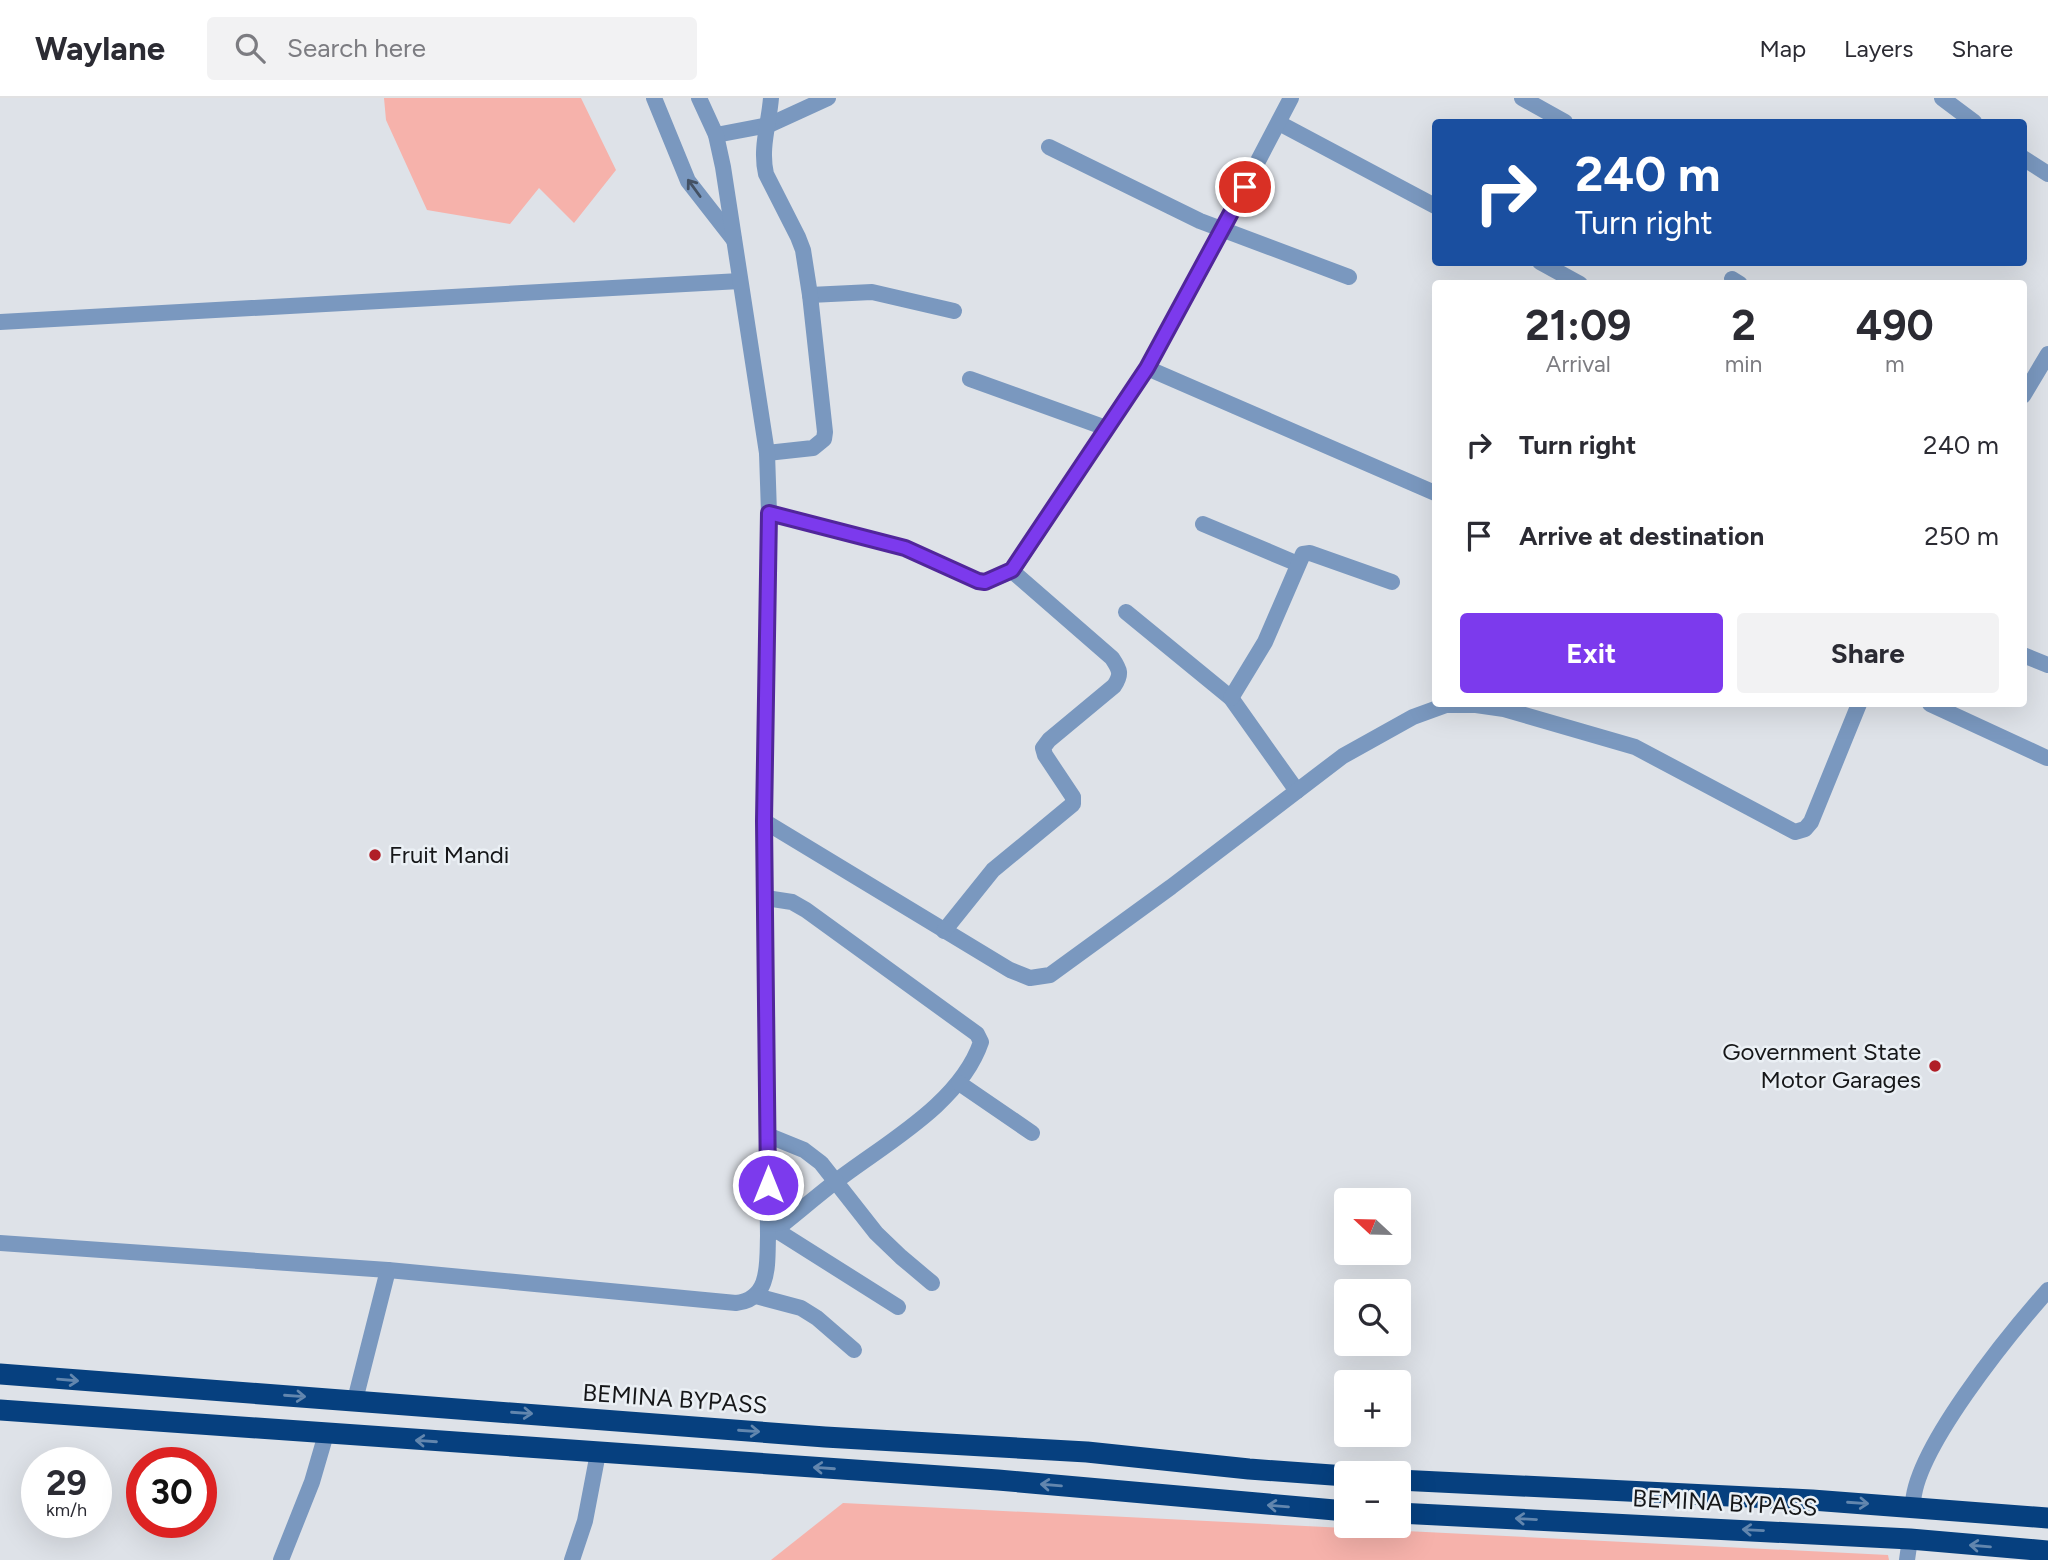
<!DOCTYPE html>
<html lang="en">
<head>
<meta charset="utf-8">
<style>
  :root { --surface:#fff; --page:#f2f2f3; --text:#2b2b33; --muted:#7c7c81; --line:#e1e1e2; --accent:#7c3aed }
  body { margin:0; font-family:Figtree,sans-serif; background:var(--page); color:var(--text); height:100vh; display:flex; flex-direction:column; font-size:26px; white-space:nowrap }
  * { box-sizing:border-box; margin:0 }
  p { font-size:23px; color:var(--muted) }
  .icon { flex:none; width:38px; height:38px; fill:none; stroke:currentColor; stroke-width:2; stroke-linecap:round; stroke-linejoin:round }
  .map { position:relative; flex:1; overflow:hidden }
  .drawer { position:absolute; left:1432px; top:182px; width:595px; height:427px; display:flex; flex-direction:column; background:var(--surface); border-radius:7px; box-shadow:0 7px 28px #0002 }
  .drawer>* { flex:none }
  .banner { position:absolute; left:1432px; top:21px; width:595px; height:147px; border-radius:7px; box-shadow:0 7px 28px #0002; background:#1a4fa0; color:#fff; overflow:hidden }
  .needle { width:46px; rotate:292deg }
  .buttons { position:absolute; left:1334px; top:1090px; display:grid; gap:14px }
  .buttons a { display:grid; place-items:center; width:77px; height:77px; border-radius:7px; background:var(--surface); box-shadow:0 7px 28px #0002; font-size:35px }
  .speed { position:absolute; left:21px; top:1349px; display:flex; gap:14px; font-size:35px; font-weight:700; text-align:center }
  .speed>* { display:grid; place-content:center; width:91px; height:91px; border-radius:50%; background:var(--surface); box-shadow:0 7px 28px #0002; line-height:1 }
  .speed small { font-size:18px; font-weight:400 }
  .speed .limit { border:10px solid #d22; background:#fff; color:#111 }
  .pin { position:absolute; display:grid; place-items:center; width:60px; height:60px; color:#fff; margin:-30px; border:4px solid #fff; border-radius:50%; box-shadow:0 2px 7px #0007 }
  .me { position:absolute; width:77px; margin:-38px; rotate:0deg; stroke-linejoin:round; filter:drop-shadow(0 0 5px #0008) }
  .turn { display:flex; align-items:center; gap:24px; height:147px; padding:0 28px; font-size:32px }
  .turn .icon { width:91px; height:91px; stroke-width:2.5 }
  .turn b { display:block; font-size:49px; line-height:60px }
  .eta { display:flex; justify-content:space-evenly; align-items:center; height:119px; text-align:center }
  .eta b { font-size:42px; font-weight:700; line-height:49px }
  .button { display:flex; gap:14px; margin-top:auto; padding:14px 28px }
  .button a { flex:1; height:80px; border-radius:7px; background:var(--accent); color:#fff; font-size:28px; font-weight:700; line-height:80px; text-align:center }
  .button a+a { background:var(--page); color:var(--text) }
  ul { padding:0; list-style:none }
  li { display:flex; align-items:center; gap:21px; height:91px; padding:0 28px }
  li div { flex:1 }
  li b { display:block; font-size:26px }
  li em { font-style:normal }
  header { display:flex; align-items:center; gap:42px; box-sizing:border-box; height:98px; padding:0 35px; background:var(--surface); border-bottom:2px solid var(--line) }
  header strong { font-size:33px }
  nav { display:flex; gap:38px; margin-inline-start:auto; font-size:24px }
  .search { width:490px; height:63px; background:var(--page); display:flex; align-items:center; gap:18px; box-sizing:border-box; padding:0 24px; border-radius:7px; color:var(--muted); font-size:26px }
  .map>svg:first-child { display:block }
</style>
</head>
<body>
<header>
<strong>Waylane</strong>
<div class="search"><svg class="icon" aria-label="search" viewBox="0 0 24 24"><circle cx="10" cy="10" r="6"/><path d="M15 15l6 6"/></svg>Search here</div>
<nav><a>Map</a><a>Layers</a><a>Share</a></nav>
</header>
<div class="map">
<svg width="2048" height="1462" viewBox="0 0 2048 1462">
  <rect width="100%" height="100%" fill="#dee2e8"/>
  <!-- green -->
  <g fill="#f6b2ab">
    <path d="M384,0H581L616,72L574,125L539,90L510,126L427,112L386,22Z"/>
    <path d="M843,1405L1888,1457L1889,1462H771Z"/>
  </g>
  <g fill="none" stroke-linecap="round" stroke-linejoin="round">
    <!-- street -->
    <g stroke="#7a98bf" stroke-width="16">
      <path d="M654,0L688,83L734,142"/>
      <path d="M1522,0L1565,24"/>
      <path d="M1942,0L1974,24"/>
      <path d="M1279,25L1435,108"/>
      <path d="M716,37L769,27L828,0"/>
      <path d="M1049,49L1200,123L1349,179"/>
      <path d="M2023,60L2048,76"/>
      <path d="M1540,164L1580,186"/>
      <path d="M1732,181L1740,186"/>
      <path d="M810,197L872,194L954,213"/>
      <path d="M0,224L740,183"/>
      <path d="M1147,270L1435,395"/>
      <path d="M970,281L1106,330"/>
      <path d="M2023,298L2048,256"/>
      <path d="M767,355L813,350L824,341L825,334L810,197L803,152L798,139L766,76C760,50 769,26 771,0"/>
      <path d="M769,415L905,450L978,483L985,484L1012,473L1147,270L1205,164L1291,0"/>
      <path d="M1203,426L1298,466"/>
      <path d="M1126,514L1231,600L1297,693"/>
      <path d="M2023,557L2048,567"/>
      <path d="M1231,600L1265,544L1303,456L1310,455L1392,484"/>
      <path d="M1930,606L2047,660"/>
      <path d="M764,723L1010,872L1030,880L1050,877L1171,789L1343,658L1413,619L1446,607H1476L1504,611L1635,649L1795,734L1805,731L1811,724L1859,606"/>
      <path d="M766,800L792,804L806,812L977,936L981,944C960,1006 884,1046 835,1084C812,1102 791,1120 768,1138"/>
      <path d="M944,833L993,772L1073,706V699L1045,657L1043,650L1049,642L1114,588C1122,576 1120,572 1112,560L1012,473"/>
      <path d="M959,985L1032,1035"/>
      <path d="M767,1037L804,1052L821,1065L876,1135L901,1159L932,1185"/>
      <path d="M776,1132L898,1209"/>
      <path d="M0,1145L388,1172L736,1205C771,1201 767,1165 768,1138L764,723L769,415L767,355L723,69L716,37L699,0"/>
      <path d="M756,1198L801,1210L817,1220L854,1252"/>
      <path d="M355,1302L388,1172"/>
      <path d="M1913,1409C1911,1355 2011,1234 2048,1192"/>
      <path d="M281,1462L312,1384L326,1336"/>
      <path d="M572,1462L585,1423L598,1355"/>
      <path d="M1907,1462L1910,1441"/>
    </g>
    <!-- highway -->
    <g stroke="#06407f" stroke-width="21">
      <path d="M0,1276L825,1339L1087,1354L1249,1371L1346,1378"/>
      <path d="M0,1312L998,1382L1346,1413"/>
      <path d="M1398,1382L1812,1402L2048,1420"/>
      <path d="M1398,1415L1910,1441L2048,1453"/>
    </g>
  </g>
  <!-- one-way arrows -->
  <defs><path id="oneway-shaft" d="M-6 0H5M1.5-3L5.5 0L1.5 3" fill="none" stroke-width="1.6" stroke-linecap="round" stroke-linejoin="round" transform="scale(1.75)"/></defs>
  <use stroke="#435164" href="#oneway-shaft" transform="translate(694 90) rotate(-126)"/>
  <g stroke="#6286ae">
    <use href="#oneway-shaft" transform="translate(68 1282) rotate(5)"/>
    <use href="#oneway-shaft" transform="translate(295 1298) rotate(4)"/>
    <use href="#oneway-shaft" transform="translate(522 1315) rotate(4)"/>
    <use href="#oneway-shaft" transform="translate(749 1333) rotate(4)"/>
    <use href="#oneway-shaft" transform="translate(426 1343) rotate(-176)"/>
    <use href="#oneway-shaft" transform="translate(824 1370) rotate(-176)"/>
    <use href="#oneway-shaft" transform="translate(1051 1387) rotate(-175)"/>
    <use href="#oneway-shaft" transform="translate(1858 1405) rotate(4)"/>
    <use href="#oneway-shaft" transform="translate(1278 1408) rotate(-175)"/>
    <use href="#oneway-shaft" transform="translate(1526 1421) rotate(-177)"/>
    <use href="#oneway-shaft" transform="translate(1753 1432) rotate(-177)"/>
    <use href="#oneway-shaft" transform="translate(1980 1448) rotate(-175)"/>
  </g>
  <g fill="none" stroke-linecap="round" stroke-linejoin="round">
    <defs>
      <path id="route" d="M768,1087L764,723L769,415L905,450L978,483L985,484L1012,472L1147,270L1245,89"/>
    </defs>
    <!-- route casing -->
    <use href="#route" stroke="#51269a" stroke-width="18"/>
    <!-- route -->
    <use href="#route" stroke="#7c3aed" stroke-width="12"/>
  </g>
  <!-- markers -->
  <g fill="#b01e26" stroke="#ebf0f5" stroke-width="2.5">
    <circle cx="375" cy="757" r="7"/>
    <circle cx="1935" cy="968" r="7"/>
  </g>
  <g text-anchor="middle" stroke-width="5" stroke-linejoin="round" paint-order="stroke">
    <!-- poi labels -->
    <g font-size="24" fill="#161719" stroke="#ebf0f5" text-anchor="start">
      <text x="389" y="765">Fruit Mandi</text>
      <text x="1921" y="962" text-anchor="end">Government State<tspan x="1921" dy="28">Motor Garages</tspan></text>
    </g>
    <!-- street labels -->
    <g font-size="24" fill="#161719" stroke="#ebf0f5">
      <text transform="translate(675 1301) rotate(4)" y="8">BEMINA BYPASS</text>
      <text transform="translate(1725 1405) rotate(3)" y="8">BEMINA BYPASS</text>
    </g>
  </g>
</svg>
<div class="buttons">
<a><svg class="needle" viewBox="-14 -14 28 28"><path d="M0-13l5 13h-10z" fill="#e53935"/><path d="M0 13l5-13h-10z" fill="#7c7c81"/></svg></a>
<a><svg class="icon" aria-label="search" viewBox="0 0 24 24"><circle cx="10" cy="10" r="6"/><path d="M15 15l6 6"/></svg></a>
<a>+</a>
<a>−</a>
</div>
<div class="speed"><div>29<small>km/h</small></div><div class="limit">30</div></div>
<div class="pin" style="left:1245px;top:89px;background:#d93025"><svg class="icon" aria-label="arrive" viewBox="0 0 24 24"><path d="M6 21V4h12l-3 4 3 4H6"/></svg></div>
<svg class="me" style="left:768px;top:1087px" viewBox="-20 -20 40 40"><circle r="17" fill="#7c3aed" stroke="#fff" stroke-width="3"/><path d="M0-11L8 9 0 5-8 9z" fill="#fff"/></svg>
<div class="banner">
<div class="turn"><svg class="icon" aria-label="right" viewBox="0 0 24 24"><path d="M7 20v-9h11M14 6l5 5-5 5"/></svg><div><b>240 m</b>Turn right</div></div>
</div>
<section class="drawer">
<div class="eta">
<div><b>21:09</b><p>Arrival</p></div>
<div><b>2</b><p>min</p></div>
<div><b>490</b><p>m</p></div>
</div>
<ul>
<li><svg class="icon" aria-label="right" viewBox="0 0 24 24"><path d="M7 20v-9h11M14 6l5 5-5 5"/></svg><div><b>Turn right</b></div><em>240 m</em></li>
<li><svg class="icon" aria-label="arrive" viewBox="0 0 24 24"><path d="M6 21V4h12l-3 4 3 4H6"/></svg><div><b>Arrive at destination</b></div><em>250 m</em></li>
</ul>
<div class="button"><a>Exit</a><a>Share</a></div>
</section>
</div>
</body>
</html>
